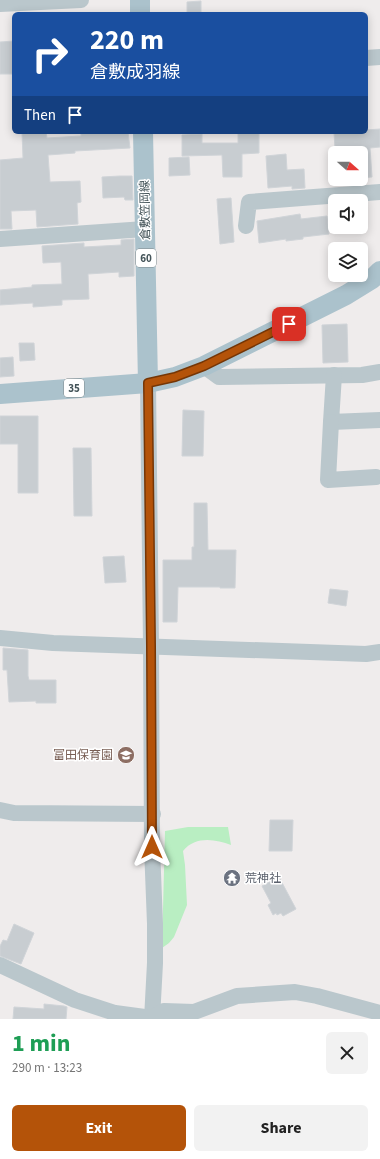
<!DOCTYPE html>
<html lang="en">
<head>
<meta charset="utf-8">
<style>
  :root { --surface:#fff; --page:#f2f2f2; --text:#222; --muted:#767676; --accent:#b45309 }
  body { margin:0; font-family:"Source Sans 3","Noto Sans JP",sans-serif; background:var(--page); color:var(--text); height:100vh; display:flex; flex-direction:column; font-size:15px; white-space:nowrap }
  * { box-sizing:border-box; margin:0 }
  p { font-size:13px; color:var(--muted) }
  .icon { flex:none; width:22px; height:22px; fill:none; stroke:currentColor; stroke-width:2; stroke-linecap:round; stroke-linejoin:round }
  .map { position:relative; height:1019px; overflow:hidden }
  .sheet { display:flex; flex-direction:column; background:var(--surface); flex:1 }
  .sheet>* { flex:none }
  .hud { position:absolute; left:12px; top:12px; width:356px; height:122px; border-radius:6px; box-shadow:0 2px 10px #0003; background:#1a4fa0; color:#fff; overflow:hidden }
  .needle { width:26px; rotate:111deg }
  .controls { position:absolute; left:328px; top:146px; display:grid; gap:8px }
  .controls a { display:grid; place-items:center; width:40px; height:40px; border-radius:6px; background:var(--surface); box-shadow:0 2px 10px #0003; font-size:20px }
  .pin { position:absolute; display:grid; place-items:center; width:34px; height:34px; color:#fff; margin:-17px; border-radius:8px; box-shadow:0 2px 6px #0006 }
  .me { position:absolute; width:44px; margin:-22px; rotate:0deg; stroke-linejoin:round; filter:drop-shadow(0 0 3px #0008) }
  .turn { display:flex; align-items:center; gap:14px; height:84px; padding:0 12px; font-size:18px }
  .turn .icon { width:52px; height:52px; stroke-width:2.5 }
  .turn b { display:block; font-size:28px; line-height:34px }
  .then { display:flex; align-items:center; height:38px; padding:0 12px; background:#0003; gap:8px; font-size:15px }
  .round { display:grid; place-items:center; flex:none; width:42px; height:42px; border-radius:6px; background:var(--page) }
  .head { display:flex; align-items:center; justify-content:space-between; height:68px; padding:0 12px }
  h1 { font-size:24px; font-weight:700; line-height:30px; color:#1e9e55 }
  .cta { display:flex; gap:8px; margin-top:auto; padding:8px 12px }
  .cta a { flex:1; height:46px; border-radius:6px; background:var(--accent); color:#fff; font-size:16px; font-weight:700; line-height:46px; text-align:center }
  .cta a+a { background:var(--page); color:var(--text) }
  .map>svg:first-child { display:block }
</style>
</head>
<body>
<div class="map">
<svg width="380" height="1019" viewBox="0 0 380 1019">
  <rect width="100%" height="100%" fill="#efecec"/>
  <!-- green -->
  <path fill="#b9eec2" d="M188,827H228L231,845C215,839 195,836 183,851L185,865L187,905L174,937L169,943L162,948L165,831Z"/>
  <!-- building -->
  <g fill="#c8cdd1" stroke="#d0d4d8">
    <path d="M201,1V14H187V2Z"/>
    <path d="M14,41V74H0V42Z"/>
    <path d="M380,129V147L370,148L372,177L361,178V153H350V148L335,149L334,132H366V130Z"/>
    <path d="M22,132H46L47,138L81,136V132H128L130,148L75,151V153L48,155L50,182L80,181L81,202L77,203L78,224L37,227L36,210L11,211L12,229H0V160L23,158Z"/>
    <path d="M238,132H259V153L242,154V177H223L222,155L182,156V135L202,134V143H238Z"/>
    <path d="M286,154L287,170L304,169L305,188L292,189V186L268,188L266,156Z"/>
    <path d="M189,157L190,175L169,176V158Z"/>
    <path d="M120,176H132L133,200H125L124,197L103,198L102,177Z"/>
    <path d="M231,198L234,242L220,244L217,199Z"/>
    <path d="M300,214L301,219L327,216L329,234L303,237V239L286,241V239L259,243L257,221Z"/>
    <path d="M134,239V276L119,277V272L88,274L89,299L62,300V305L33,307V303L0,305V290L32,287V285L62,284L61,262L43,263L42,246L84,243V247L121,245V240Z"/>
    <path d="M347,324L348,362L323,363L322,325Z"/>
    <path d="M19,343H34L35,360L20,361Z"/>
    <path d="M13,357L14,376L0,377V358Z"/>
    <path d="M183,410L204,411L203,456H182Z"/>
    <path d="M0,416H38V493H18V444H0Z"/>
    <path d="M73,448H91L92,516H74Z"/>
    <path d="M194,503H207L208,550H236L235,588H220V587H178L177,622H163V560H192V547H194Z"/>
    <path d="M124,556L126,582L105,583L103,557Z"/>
    <path d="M330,589L348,591L346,606L328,603Z"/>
    <path d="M3,648L28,650V676L29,680H56V703H36V701L9,702L7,670H3Z"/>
    <path d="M270,820H293L292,851H269Z"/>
    <path d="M279,877L296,909L283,916L281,913L277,915L276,913L273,915L268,905L271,903L262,886Z"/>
    <path d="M14,924L34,933L21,964L0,956V946L3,940L7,941Z"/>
    <path d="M44,1004L64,1006L67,1007L66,1019H13L14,1007L44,1009Z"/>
  </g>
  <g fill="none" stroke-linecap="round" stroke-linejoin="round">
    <!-- minor -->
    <g stroke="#bac7cc" stroke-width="16">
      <path d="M0,4L81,0"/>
      <path d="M366,58L380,57"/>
      <path d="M246,226L249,202L380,192"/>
      <path d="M0,239L145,229"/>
      <path d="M204,366L219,377L362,375L380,372"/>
      <path d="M334,375L331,422L380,420"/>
      <path d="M148,383L151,646L152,847L155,924V963L152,1019"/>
      <path d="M331,422L328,480L376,477"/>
      <path d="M0,638L53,643L366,654L380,652"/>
      <path d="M0,810L14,813L153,814"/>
      <path d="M0,965L75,1000L115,1013L152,1018L164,1011L194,1012L237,996L295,992L317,996L380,1013"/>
    </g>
    <!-- major -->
    <g stroke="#abc2cc" stroke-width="20">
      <path d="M140,0V14"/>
      <path d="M143,132L148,383"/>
      <path d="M0,394L148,383L175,377L204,366L346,295L372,279L380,271"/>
    </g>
  </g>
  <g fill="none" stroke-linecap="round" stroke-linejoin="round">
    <defs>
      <path id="route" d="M152,847L151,646L148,383L175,377L204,366L289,324"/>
    </defs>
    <!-- route casing -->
    <use href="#route" stroke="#753606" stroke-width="10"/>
    <!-- route -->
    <use href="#route" stroke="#b45309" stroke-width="7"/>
  </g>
  <!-- icons -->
  <defs>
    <symbol id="school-disc" viewBox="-11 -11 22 22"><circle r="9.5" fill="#8d6e63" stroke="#fff"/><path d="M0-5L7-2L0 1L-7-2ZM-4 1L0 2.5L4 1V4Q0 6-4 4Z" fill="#fff"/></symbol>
    <symbol id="temple-disc" viewBox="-11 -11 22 22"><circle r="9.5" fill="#6b7280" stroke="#fff"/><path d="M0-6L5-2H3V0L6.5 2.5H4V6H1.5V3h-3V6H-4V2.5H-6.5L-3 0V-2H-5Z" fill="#fff"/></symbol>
  </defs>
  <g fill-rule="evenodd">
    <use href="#school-disc" x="116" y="745" width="20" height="20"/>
    <use href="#temple-disc" x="222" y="868" width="20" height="20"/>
  </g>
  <g text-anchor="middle" stroke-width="3" stroke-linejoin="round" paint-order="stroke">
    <!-- shield labels -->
    <g fill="#fff" stroke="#7c878b" stroke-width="1">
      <rect x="136" y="249" width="20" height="18" rx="3"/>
      <rect x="64" y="379" width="20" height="18" rx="3"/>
    </g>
    <g font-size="11" font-weight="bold" fill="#445459">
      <text x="146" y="262">60</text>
      <text x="74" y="392">35</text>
    </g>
    <!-- street labels -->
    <g font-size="12" fill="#445459" stroke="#fff">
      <text transform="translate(145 210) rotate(-91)" y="4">倉敷笠岡線</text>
    </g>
    <!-- education labels -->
    <g font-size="12" fill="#785e54" stroke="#fff" text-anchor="end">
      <text x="113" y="759">富田保育園</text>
    </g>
    <!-- worship labels -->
    <g font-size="12" fill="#5b616d" stroke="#fff" text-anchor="start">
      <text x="245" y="882">荒神社</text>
    </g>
  </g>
</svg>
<div class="controls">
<a><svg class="needle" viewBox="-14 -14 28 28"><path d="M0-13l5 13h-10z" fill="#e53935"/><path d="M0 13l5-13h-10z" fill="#767676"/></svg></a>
<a><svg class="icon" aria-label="sound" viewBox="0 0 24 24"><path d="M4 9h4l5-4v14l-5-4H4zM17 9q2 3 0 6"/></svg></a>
<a><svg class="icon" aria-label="layers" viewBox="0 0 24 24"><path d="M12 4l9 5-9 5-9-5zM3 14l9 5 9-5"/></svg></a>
</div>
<div class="pin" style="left:289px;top:324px;background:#d93025"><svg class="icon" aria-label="arrive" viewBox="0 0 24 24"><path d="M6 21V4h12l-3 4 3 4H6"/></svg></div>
<svg class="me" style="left:152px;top:847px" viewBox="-20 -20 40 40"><path d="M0-17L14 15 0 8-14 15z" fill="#b45309" stroke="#fff" stroke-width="4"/></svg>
<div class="hud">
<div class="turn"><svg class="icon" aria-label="right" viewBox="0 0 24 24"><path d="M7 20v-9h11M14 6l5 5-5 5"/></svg><div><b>220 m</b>倉敷成羽線</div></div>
<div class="then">Then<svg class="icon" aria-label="arrive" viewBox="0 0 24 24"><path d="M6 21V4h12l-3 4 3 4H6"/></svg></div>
</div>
</div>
<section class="sheet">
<div class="head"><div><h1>1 min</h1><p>290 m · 13:23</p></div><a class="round"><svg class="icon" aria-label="close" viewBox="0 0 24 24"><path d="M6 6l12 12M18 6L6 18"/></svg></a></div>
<div class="cta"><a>Exit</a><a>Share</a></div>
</section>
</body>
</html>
